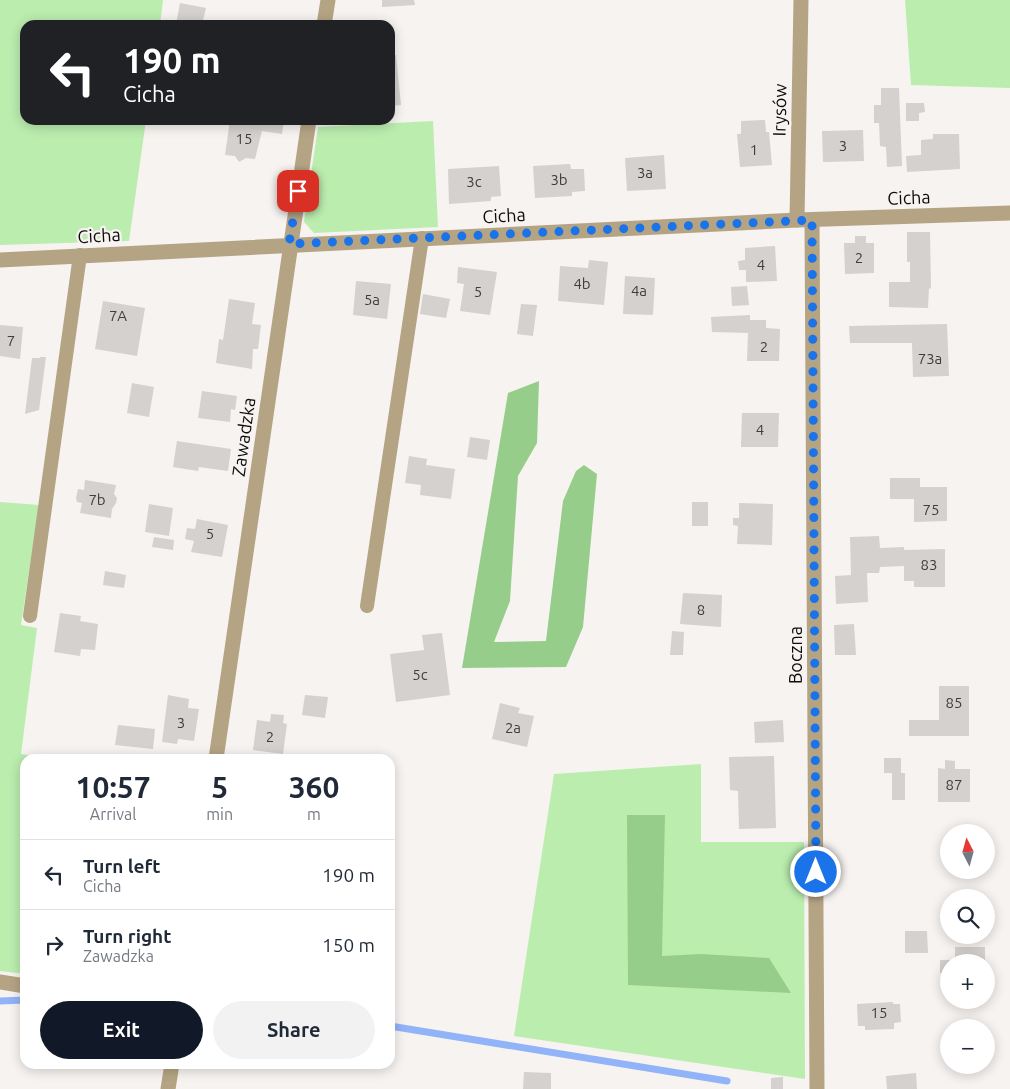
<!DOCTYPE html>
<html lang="en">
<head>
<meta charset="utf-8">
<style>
  :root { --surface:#fff; --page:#f2f2f3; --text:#1f2937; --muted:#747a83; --line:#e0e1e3; --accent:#111827 }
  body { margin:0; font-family:Ubuntu,sans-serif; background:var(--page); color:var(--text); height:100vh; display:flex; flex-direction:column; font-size:19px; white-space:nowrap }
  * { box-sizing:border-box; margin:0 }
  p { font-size:16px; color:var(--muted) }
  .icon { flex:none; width:28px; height:28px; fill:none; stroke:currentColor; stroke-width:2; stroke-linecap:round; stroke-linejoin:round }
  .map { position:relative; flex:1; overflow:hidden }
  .side { position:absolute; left:20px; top:754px; width:375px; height:315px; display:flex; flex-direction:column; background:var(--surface); border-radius:15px; box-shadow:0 2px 12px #0003 }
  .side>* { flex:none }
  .top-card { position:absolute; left:20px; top:20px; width:375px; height:105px; border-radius:15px; box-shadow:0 2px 12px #0003; background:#202124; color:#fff; overflow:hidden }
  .needle { width:32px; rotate:354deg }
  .controls { position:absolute; left:940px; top:824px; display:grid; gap:10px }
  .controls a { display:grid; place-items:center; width:55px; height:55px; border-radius:50%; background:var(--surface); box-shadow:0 2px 12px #0003; font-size:25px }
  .pin { position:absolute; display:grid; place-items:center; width:42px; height:42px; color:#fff; margin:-21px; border-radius:10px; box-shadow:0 2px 8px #0006 }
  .me { position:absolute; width:55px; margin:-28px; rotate:0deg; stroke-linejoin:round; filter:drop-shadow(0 0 4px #0008) }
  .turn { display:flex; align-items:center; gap:18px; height:105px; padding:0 20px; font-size:22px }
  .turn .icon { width:65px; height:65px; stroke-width:2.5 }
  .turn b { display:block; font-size:35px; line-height:42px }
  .eta { display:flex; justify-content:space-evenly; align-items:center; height:85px; text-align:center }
  .eta b { font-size:30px; font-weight:700; line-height:35px }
  .cta { display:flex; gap:10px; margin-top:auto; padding:10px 20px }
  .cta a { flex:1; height:58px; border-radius:30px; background:var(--accent); color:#fff; font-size:20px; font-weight:700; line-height:58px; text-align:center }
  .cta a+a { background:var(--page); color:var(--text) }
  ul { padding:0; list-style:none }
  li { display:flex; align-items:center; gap:15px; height:70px; padding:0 20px; border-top:1px solid var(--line) }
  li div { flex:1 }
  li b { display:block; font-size:19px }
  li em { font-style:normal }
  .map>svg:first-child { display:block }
</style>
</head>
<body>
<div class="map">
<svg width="1010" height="1089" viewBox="0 0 1010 1089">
  <rect width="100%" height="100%" fill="#f7f3f1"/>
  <!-- green -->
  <g fill="#bbedaf">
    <path d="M0,0H163L160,25H25V120H146L129,241L0,245Z"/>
    <path d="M905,0H1010V88L911,85Z"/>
    <path d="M433,121L438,227L314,233L304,222L318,127Z"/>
    <path d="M0,502L39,505L21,625L37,628L21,754L50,759H25V974L0,971Z"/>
    <path d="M701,764V842H804L805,1079L514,1036L554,774Z"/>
  </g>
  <!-- forest -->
  <g fill="#97cd8a">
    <path d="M539,381L537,443L518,476L510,601L494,642L546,641L563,501L576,471L584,465L597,474L583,627L566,667L462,668L508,393Z"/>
    <path d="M627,815H665L662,956L701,954L769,958L791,993L628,985Z"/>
  </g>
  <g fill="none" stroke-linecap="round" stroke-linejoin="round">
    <!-- stream -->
    <g stroke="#91b3f8" stroke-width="7">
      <path d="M0,1001L25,1000"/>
      <path d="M390,1026L727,1081"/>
    </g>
  </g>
  <!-- building -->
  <g fill="#d4d1ce">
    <path d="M382,0H414L415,5L382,7Z"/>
    <path d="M180,3L206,8L202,25L176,24Z"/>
    <path d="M396,55L401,105L390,106V56Z"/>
    <path d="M881,88H899L902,166L887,167L886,147L880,146L879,123H874V105H881Z"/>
    <path d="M906,103H924L925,112L919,113V121H906Z"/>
    <path d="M230,120H284L282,134L262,131L255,159L246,158L239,162L235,156L225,155Z"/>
    <path d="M765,120L766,132H769L772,165L740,167L737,134H741V121Z"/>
    <path d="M863,130L864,161L823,162L822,131Z"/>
    <path d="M933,134H959L960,169L907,172L906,156L921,155V140L933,139Z"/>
    <path d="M664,155L666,189L627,191L625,158Z"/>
    <path d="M570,164L571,169H584L585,191L572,192V196L535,198L533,166Z"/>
    <path d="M499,166L501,196L491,197V201L449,204L448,169Z"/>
    <path d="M907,232H930L931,289L929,288L928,308L889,307V282H910V262H907Z"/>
    <path d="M855,236H866V243H874V273L845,274L844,243H855Z"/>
    <path d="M775,246L777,281L746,282V270H739L738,261L745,260V248Z"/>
    <path d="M589,260L608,262L604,305L558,301L560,266L588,268Z"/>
    <path d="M458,267L497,272L490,315L460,311L464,284L457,283Z"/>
    <path d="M625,276L655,278L653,315L623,314Z"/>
    <path d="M356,281L391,284L387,319L353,315Z"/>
    <path d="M747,286L749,305L732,306L731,287Z"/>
    <path d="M423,294L450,299L446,318L420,314Z"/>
    <path d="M229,299L255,303L252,324L261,325L258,349H253L252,369L216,363L219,339L223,340Z"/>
    <path d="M103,301L145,308L137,356L95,349Z"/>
    <path d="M521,304L537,305L533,336L517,334Z"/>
    <path d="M750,315V320H766V328L780,329L779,361H747L748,333L712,332L711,317Z"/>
    <path d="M947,324L949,376L913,377L912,343H850L849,326Z"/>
    <path d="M0,325L23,327L20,359L0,356Z"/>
    <path d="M40,357H46L39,410L25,414L32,358H40Z"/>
    <path d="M132,383L154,387L149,417L127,413Z"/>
    <path d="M202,391L237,396L235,410L231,409L230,422L198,418Z"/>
    <path d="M742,413H779L778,447H741Z"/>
    <path d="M470,437L490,440L487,460L467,457Z"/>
    <path d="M177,441L231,449L228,471L199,467L198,471L173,467Z"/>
    <path d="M409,456L427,459L426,465L455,469L451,499L420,495L421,485L405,483Z"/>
    <path d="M890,478H920V487H947V521L914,522V499H890Z"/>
    <path d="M85,480L116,485L114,494L117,498L116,503L112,509L111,518L80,513L82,503L77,502L76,498L78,489L84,490Z"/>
    <rect x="692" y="502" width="16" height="24"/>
    <path d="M739,503L773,504L772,545L737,544L738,526L733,525V518H739Z"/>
    <path d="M149,504L173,508L169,536L145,532Z"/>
    <path d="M197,519L228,525L222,557L191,552L194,541L185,539L187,528L195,529Z"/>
    <path d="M879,536L880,548L904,547V550L945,549V587H914V581H904V566L880,567L879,573H867L868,602L836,604L835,576L851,575L850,537Z"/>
    <path d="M154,537L174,540L173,550L152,547Z"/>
    <path d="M105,571L126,575L124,588L103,585Z"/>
    <path d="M683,593L722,595L721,627L680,624Z"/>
    <path d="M60,613L81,616L80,621L98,624L95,650L81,649L80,656L54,652Z"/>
    <path d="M854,624L856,655H835L834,625Z"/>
    <path d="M672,631L684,632L683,655H670Z"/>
    <path d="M442,633L450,695L396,702L390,654L424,650L422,635Z"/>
    <path d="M939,686H969V736H909V720H939Z"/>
    <path d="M168,695L189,699L188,708L199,709L194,741L178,739L177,744L162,742Z"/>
    <path d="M305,695L328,697L325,718L302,715Z"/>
    <path d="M500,703L520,708L518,713L534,716L527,747L492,739Z"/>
    <path d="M271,714L284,715L283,723L287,724L283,754L253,750L257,720L270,722Z"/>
    <path d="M783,720L784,742L755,743L754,722Z"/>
    <path d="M118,725L155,729L153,749L115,745Z"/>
    <path d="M774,756L776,828L739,829L738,791L730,790L729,757Z"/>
    <path d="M884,758H901V773H905V800H892V773H884Z"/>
    <path d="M945,760L955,761V769H970V802H938V768L945,769Z"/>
    <path d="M905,931H927L928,953H905Z"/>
    <path d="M955,947H985V962H949V973H940V960H955Z"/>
    <path d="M893,1002V1004H900L901,1022L894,1023V1029L865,1030V1026H858L857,1004Z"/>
    <path d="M524,1072L551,1073V1089H523Z"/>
    <path d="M916,1073L917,1089H887L886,1076Z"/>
    <path d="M783,1077V1089H771V1078Z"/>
  </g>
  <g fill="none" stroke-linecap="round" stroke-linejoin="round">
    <!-- lane -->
    <g stroke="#b5a484" stroke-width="14">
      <path d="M367,606L422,238"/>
      <path d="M30,616L80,255"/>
    </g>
    <!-- street -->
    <g stroke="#b5a484" stroke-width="15">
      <path d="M324,25L328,0"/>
      <path d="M797,220L801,0"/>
      <path d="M812,220L817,1089"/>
      <path d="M0,260L797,220L1010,213"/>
      <path d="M216,759L309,120"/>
      <path d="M0,982L25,986"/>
      <path d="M168,1089L172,1064"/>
    </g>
  </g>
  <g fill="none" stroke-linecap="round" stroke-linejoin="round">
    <!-- route -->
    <path stroke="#1a73e8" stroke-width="9" stroke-dasharray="0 16.2" d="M298,191L289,244L812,220L816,872"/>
  </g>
  <g text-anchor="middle" stroke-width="4.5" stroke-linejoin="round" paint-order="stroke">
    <!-- number labels -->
    <g font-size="15" fill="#403e3c">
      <text x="244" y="144">15</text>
      <text x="843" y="151">3</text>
      <text x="754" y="155">1</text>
      <text x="645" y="178">3a</text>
      <text x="559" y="185">3b</text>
      <text x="474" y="187">3c</text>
      <text x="859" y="263">2</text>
      <text x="761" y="270">4</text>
      <text x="582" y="289">4b</text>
      <text x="639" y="296">4a</text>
      <text x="478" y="297">5</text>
      <text x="372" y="305">5a</text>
      <text x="118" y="321">7A</text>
      <text x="11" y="346">7</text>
      <text x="764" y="352">2</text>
      <text x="930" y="364">73a</text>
      <text x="760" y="435">4</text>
      <text x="97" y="505">7b</text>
      <text x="931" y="515">75</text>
      <text x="210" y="539">5</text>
      <text x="929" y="570">83</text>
      <text x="701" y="615">8</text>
      <text x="420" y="680">5c</text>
      <text x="954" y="708">85</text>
      <text x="181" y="728">3</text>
      <text x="513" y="733">2a</text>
      <text x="270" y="742">2</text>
      <text x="954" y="790">87</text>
      <text x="879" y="1018">15</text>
    </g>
    <!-- street labels -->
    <g font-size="18" fill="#0e0d0c" stroke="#f7f3f1">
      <text transform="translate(780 110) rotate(-89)" y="6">Irysów</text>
      <text transform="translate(909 198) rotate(-2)" y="6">Cicha</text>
      <text transform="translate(504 216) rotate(-3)" y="6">Cicha</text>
      <text transform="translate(99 236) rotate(-3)" y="6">Cicha</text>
      <text transform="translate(244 437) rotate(-82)" y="6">Zawadzka</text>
      <text transform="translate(796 655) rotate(-90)" y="6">Boczna</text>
    </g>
  </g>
</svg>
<div class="controls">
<a><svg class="needle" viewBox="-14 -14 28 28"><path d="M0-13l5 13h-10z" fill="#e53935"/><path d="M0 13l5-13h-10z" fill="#747a83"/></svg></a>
<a><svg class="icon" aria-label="search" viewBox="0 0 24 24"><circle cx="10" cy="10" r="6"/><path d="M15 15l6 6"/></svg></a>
<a>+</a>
<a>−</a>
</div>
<div class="pin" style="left:298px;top:191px;background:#d93025"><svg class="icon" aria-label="arrive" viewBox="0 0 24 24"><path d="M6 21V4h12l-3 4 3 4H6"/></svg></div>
<svg class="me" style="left:816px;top:872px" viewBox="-20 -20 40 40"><circle r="17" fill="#1a73e8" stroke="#fff" stroke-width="3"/><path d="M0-11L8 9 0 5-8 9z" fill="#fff"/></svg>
<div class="top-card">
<div class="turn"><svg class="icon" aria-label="left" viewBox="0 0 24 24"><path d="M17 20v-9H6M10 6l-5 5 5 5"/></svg><div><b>190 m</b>Cicha</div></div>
</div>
<section class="side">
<div class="eta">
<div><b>10:57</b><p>Arrival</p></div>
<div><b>5</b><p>min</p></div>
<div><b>360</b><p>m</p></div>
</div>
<ul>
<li><svg class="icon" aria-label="left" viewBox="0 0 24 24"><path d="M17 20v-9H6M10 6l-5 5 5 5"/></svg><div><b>Turn left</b><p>Cicha</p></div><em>190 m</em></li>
<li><svg class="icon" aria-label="right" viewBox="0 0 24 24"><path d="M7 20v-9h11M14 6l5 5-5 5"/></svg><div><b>Turn right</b><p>Zawadzka</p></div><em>150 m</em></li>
</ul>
<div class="cta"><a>Exit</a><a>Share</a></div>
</section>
</div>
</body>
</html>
